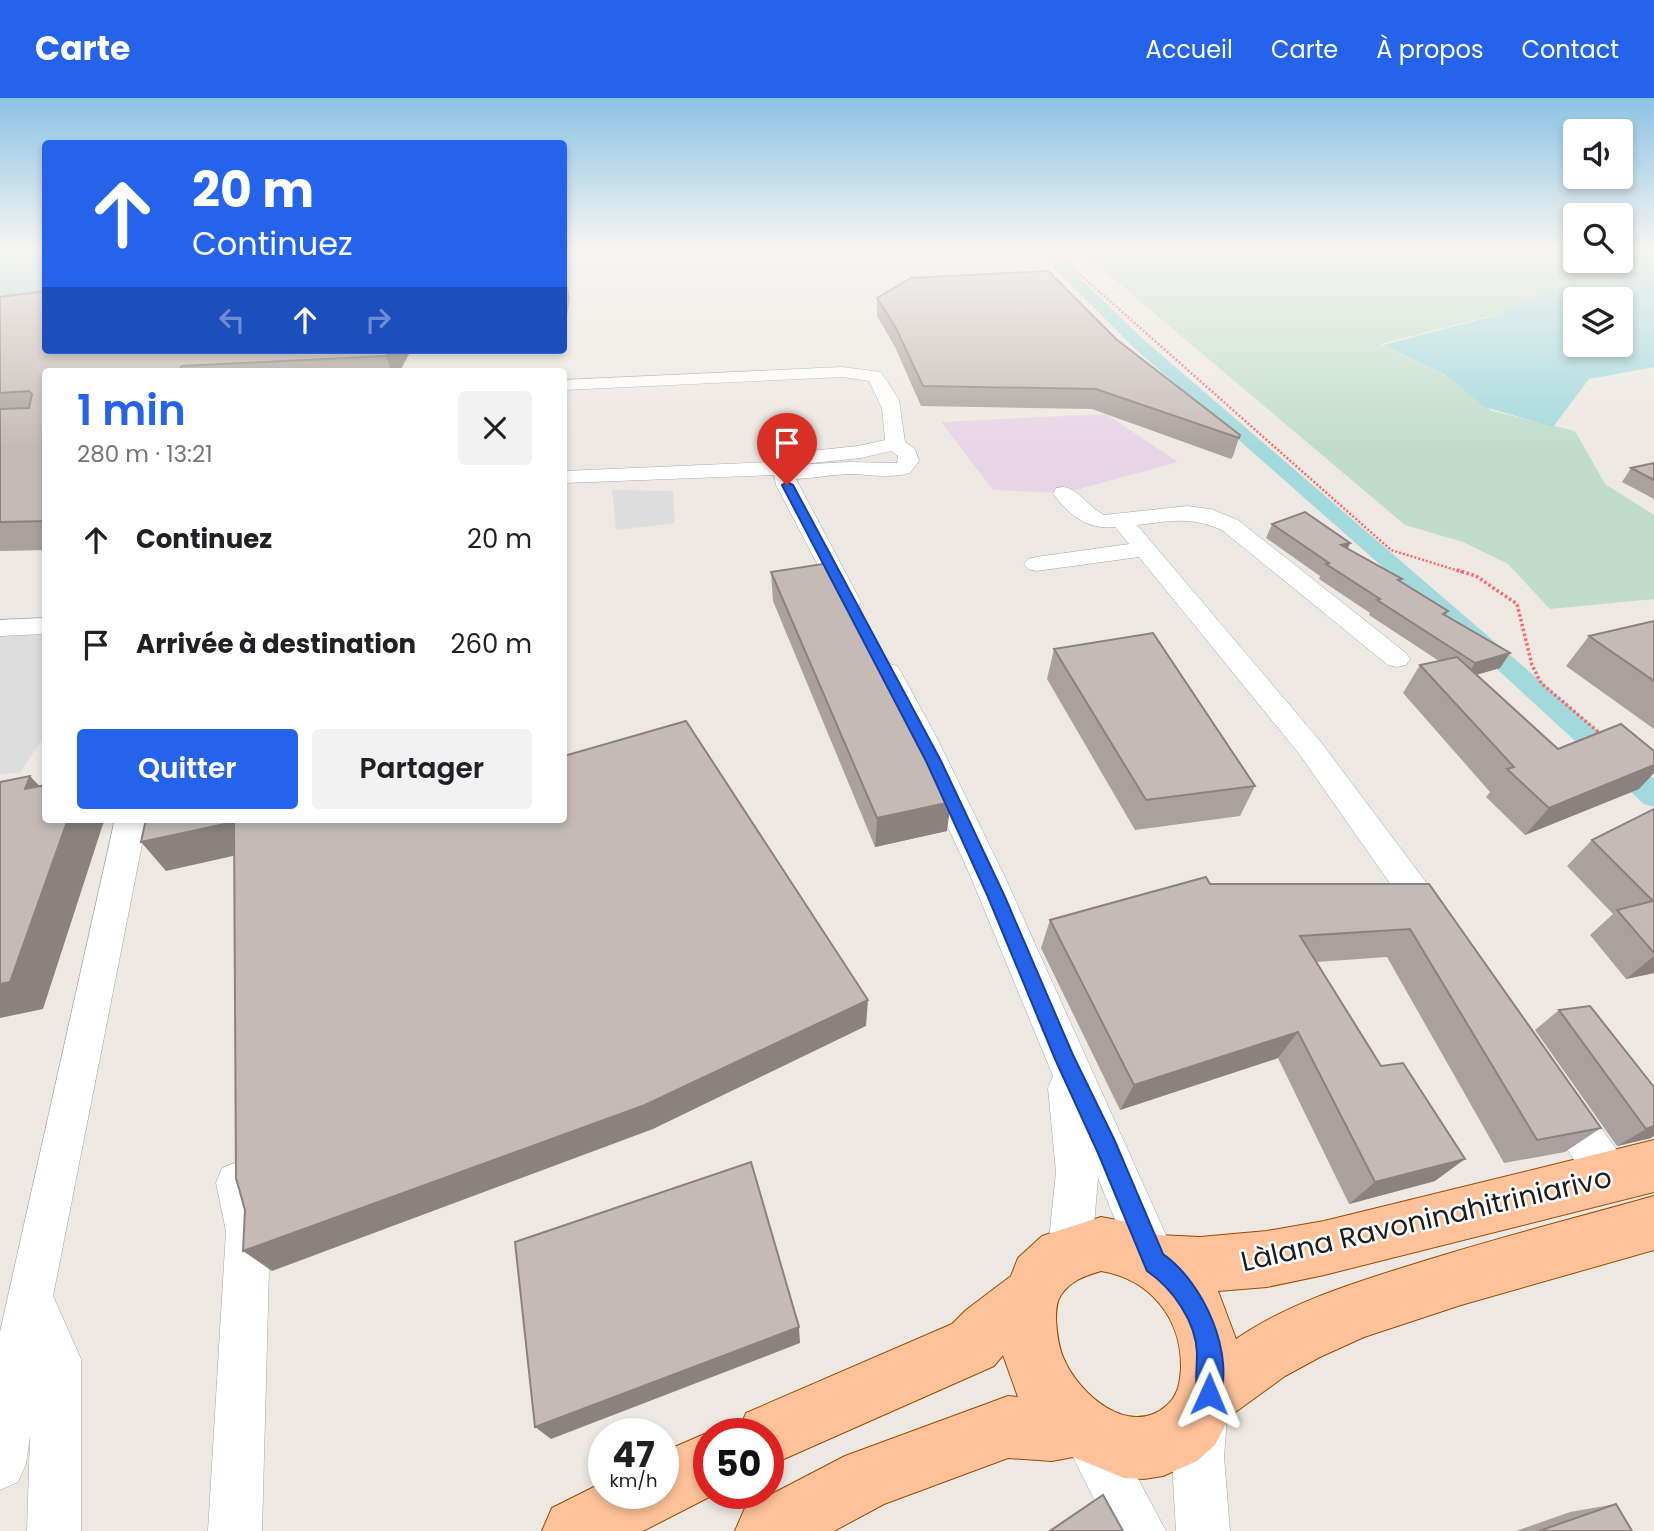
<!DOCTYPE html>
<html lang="fr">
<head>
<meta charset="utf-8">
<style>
  :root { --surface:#fff; --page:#f2f2f2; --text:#202124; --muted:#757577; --accent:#2563eb }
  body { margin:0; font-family:Poppins,sans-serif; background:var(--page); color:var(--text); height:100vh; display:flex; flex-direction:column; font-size:26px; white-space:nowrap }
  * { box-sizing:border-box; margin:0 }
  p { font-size:23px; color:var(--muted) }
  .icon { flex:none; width:38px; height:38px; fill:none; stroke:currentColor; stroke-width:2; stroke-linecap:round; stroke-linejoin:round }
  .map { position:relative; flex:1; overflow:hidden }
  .side { position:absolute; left:42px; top:270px; width:525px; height:455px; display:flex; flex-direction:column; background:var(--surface); border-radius:7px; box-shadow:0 4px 10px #0003 }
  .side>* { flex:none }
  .guide { position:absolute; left:42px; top:42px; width:525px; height:214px; border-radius:7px; box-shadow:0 4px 10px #0003; background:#2563eb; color:#fff; overflow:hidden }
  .tools { position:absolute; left:1563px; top:21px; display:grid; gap:14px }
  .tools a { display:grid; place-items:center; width:70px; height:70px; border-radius:7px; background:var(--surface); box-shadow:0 4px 10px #0003; font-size:35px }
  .speed { position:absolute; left:588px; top:1320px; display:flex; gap:14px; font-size:35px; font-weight:700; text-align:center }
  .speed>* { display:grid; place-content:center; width:91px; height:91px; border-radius:50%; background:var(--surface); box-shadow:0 4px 10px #0003; line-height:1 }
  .speed small { font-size:18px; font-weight:400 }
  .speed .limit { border:10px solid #d22; background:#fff; color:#111 }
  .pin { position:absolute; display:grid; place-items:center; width:60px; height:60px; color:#fff; margin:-72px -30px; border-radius:50% 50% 50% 0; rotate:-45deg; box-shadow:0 0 7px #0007 }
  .pin .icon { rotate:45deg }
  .me { position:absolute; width:77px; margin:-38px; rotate:1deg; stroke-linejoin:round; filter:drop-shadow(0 0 5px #0008) }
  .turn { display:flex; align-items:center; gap:24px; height:147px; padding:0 35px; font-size:32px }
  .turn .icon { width:91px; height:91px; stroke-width:2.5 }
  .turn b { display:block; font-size:49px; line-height:60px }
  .lanes { display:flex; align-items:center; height:66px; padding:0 35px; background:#0003; justify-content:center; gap:35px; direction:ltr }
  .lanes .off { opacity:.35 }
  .round { display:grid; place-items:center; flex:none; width:74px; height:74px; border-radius:7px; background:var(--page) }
  .summary { display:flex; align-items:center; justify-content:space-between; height:119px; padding:0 35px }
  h1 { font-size:42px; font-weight:600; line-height:52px; color:var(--accent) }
  .cta { display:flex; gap:14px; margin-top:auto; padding:14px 35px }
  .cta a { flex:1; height:80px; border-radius:7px; background:var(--accent); color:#fff; font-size:28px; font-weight:600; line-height:80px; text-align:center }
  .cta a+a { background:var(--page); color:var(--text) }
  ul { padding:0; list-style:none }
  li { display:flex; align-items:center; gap:21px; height:105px; padding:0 35px }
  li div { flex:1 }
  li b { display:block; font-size:26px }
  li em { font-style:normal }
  header { display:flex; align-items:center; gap:42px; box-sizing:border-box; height:98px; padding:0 35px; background:var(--accent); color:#fff }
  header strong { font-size:33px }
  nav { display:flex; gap:38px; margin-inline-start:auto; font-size:24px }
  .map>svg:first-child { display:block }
</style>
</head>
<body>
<header>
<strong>Carte</strong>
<nav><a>Accueil</a><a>Carte</a><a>À propos</a><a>Contact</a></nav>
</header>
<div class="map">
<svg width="1654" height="1433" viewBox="0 0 1654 1433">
  <rect width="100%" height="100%" fill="#eee8e2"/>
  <!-- industrial -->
  <path fill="#e8d4e7" d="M1106,316L1178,364L1064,395L993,392L941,324Z"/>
  <!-- wetland -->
  <path fill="#bfddca" d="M1077,150H1570L1575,153V163C1602,163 1607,165 1626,184H1569L1506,214L1380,246L1443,276L1492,313L1575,333L1605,386L1654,417V501L1550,511L1508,466L1463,444L1405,427Z"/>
  <!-- parking -->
  <g fill="#ddd">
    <path d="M612,392L673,393L675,425L616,432Z"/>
    <path d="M45,535V637L20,675L0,676V536Z"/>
  </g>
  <!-- water -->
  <g fill="#a2d9dd" fill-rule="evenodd">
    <path d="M0,150H45V193L0,199Z"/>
    <path d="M1621,150H1654V269L1589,281L1553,329L1485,309L1444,276L1383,247L1494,218L1571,184H1624L1612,170L1597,163H1620ZM1575,201H1620V247H1575Z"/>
  </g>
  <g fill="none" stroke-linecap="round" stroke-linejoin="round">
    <!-- canal -->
    <path fill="#a2d9dd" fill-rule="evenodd" d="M1035,150H1049L1144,242L1654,681V709L1644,706L1452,530L1132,248Z"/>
    <defs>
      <g id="minor">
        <path d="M842,269L881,274L899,302L905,344L915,351L919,363L910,375C889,381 869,376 848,376C831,377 813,380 796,381L861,504L858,509L849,511L840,509L837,504L776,387L774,377L564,385V373L772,364L775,358L782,356L858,348L885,342L882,310L869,283L842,279L564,292V282ZM891,353L898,358L897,365L849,364L793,367L861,360Z"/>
        <path d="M1064,389C1080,392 1089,410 1104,417L1187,408L1211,411L1238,422L1406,555L1410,561L1406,567L1397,569L1388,567L1222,432C1189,418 1172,423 1137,427L1320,643L1446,811L1451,821L1446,831L1434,835L1422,831L1300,657L1139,459L1036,473L1028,471L1024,466L1028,461L1036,459L1129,446L1115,429C1088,432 1068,417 1053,395L1056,390Z"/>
        <path d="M46,520V536L0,538V522Z"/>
        <path d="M887,565L897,568L901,574L937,640L1004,777L1171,1148L1178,1164L1171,1180L1155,1187L1139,1180L1098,1080L1092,1151L1086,1167L1070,1173L1054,1167L1048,1151L1056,1074L1048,990L1053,978L970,777L907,640L873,574L877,568Z"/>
        <path d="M115,721H147L53,1198L81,1261V1433H27L30,1338L26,1366L18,1384L0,1392V1234Z"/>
        <path d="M1560,986L1574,991L1625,1064L1631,1079L1625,1094L1610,1100L1595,1094L1546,1019L1540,1005L1546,991Z"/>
        <path d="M237,1064L252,1070L270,1133L262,1433H208L226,1133L216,1085L222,1070Z"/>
        <path d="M1202,1294L1220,1301L1227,1319L1224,1359L1230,1433H1176C1174,1389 1167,1343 1184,1301Z"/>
        <path d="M1086,1310L1104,1317L1166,1433H1110L1061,1335L1068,1317Z"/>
      </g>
      <g id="major">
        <path d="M1654,1042V1094L1324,1177L1267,1189L1218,1193L1236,1241C1287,1206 1350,1186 1408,1168C1489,1142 1572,1121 1654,1098V1152L1461,1207L1364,1239L1320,1259L1285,1278L1230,1318L1215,1347L1197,1363L1163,1378L1144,1381L1124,1380L1073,1359L1052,1363L1008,1360L884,1406L834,1433H735L745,1410L845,1358L1008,1298L1018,1299L1003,1257L994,1268L768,1368V1335H738L746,1315L952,1226L966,1212L1011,1178L1018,1160L1042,1138L1101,1119L1128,1124L1158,1137L1200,1139L1267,1133L1324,1123ZM1101,1173C1150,1181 1182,1220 1181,1270C1180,1285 1178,1298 1166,1308C1129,1340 1078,1296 1063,1259C1058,1247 1057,1235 1056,1222C1056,1214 1056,1204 1061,1197C1071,1182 1085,1178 1101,1173Z"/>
        <path d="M709,1334L713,1335H709V1395H717L643,1433H542L552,1410L604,1384V1395H663V1354Z"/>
      </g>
    </defs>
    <!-- minor casing -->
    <use href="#minor" stroke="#a4a4a4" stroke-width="1"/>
    <!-- major casing -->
    <use href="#major" stroke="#964c00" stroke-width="2"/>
    <!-- path-far1 -->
    <path stroke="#fc666e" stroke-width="2.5" stroke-dasharray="2 2" stroke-linecap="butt" d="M1050,150L1391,452L1462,474"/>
    <!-- path -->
    <path stroke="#fc666e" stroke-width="3.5" stroke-dasharray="2.5 2.5" stroke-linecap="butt" d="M1457,472L1476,478L1517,506L1532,567L1541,585L1603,638"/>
    <!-- minor -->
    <use href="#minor" fill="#fff" fill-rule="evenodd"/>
    <!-- major -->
    <use href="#major" fill="#fdc299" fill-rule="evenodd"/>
  </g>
  <!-- wall -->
  <g fill="#aaa09d">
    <path d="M0,199L46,252H411L400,273H46V452L0,453Z"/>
    <path d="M877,200L1116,241L1240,337L1233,358L1231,361L1092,311L921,308L895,249L877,218Z"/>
    <path d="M1654,365V401L1622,384L1631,370Z"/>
    <path d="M1272,426L1350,445L1348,451L1448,513L1446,517L1510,555L1500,570L1476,577L1558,651L1639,691L1525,737L1486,699L1490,694L1403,595L1420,567L1439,563L1369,517L1370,515L1319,481L1320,478L1266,440Z"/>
    <path d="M771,474L947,733L875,749L773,503Z"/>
    <path d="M1654,523V631L1566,568L1589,538Z"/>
    <path d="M1054,551L1255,688L1240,718L1135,732L1047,581Z"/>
    <path d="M1654,711V875L1626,881L1590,837L1613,816L1567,768L1592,742Z"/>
    <path d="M1210,786H1429L1601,1030L1565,1054L1504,1065L1387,859L1316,864L1435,1083L1349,1106L1278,960L1120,1012L1041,850L1050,822Z"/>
    <path d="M1590,908L1651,1040L1617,1048L1535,932L1559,912Z"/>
    <path d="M1103,1397L1123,1433H1048L1091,1404Z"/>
    <path d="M1616,1406L1632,1433H1516L1570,1414Z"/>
  </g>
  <!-- shaded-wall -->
  <g fill="#8b827f">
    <path d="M565,177L570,200L564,235V187Z"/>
    <path d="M390,252H411L400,273H391L386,258Z"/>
    <path d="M1350,445L1343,459L1341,447Z"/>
    <path d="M1510,555L1500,570L1465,580L1475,565Z"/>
    <path d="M1654,667V675L1639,691L1525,737L1549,710Z"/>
    <path d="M30,678L46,695L25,691Z"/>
    <path d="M951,704L947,733L875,749L877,720Z"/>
    <path d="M68,721H102L104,723L43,911L0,920V886Z"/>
    <path d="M234,724L255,753L166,773L141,744Z"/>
    <path d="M1654,858V875L1626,881Z"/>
    <path d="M868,902L866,928L653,1031L272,1173L243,1153Z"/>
    <path d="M1298,934L1278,960L1120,1012L1134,987Z"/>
    <path d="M1654,1028V1038L1651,1040L1617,1048L1646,1031Z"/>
    <path d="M1465,1061L1435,1083L1349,1106L1375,1084Z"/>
    <path d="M799,1229L800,1245L551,1341L535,1329Z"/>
  </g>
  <!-- building -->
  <g fill="#c6bab6" stroke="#8b827f" stroke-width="2">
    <path d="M1048,173L1116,241L1240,337L1239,340L1096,291L923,288L896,230L877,200L911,180Z"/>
    <path d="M46,193V252H390L386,258L182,268L180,271L142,273H46V423L0,424V311L29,310L32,296L29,293L0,295V199Z"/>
    <path d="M1654,365V382L1631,370Z"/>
    <path d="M1305,414L1350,445L1341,447L1402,481L1398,482L1448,513L1443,516L1510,555L1475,565L1377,502L1380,501L1326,466L1329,465L1272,426Z"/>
    <path d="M829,465L907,612L951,704L877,720L771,474Z"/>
    <path d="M1654,523V583L1589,538Z"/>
    <path d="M1153,535L1255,688L1146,702L1054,551Z"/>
    <path d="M1457,559L1558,651L1621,626L1654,653V667L1549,710L1507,671L1514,669L1420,567Z"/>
    <path d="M686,623L868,902L645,1007L243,1153L245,1112L236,1080L234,724L141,744L146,721H564V658Z"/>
    <path d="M30,678L25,691L46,687V721H68L10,884L0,886V684Z"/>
    <path d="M1654,711V855L1617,812L1653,803L1592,742Z"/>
    <path d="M1206,779L1210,786H1429L1601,1030L1537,1042L1410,831L1300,838L1381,968L1403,965L1465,1061L1375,1084L1298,934L1134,987L1050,822Z"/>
    <path d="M1590,908L1654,989V1028L1646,1031L1559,912Z"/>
    <path d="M751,1064L799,1229L535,1329L515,1144Z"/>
    <path d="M1103,1397L1123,1433H1050Z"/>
    <path d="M1616,1406L1632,1433H1539Z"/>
  </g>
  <!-- sky -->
  <linearGradient id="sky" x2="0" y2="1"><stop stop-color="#8cc3e4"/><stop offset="0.43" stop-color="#f7f5f2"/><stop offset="1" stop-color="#f7f5f2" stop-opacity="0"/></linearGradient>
  <rect width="1654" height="351" fill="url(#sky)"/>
  <!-- route -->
  <path fill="#2563eb" stroke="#184099" stroke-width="2" d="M787,384L793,387L941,663L1005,799L1073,957L1114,1041L1163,1156C1203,1184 1237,1257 1218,1305L1209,1308L1200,1305C1194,1289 1197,1272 1197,1255C1196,1223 1172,1190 1147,1173L1098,1055L1055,961L988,799L926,663L782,387Z"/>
  <g text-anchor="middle" stroke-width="5" stroke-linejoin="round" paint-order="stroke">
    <!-- near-street labels -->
    <g font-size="28" fill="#1d1d1d" stroke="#fff">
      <text transform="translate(1426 1121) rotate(-13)" y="10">Làlana Ravoninahitriniarivo</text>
    </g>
  </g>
</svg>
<div class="tools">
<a><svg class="icon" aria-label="sound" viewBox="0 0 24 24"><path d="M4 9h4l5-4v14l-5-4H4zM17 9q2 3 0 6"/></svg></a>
<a><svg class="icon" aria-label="search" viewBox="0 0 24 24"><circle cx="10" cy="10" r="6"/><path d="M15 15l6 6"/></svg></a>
<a><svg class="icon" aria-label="layers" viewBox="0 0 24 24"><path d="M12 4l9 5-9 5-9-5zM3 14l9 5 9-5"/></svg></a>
</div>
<div class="speed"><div>47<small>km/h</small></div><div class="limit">50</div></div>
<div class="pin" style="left:787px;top:387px;background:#d93025"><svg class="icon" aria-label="arrive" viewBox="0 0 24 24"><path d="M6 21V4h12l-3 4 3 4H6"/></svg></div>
<svg class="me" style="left:1209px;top:1296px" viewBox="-20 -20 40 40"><path d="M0-17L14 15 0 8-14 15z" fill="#2563eb" stroke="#fff" stroke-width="4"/></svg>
<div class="guide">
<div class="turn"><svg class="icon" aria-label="ahead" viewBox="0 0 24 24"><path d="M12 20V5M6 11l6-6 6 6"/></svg><div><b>20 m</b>Continuez</div></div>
<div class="lanes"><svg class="icon off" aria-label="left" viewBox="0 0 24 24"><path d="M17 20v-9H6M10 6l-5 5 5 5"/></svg><svg class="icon" aria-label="ahead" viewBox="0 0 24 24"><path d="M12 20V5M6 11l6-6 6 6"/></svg><svg class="icon off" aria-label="right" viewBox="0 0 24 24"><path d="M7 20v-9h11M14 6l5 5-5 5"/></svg></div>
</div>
<section class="side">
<div class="summary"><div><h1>1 min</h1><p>280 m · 13:21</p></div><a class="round"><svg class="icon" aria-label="close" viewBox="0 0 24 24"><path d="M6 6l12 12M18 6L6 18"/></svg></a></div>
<ul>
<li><svg class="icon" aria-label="ahead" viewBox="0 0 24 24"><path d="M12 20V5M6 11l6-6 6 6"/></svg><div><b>Continuez</b></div><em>20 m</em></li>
<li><svg class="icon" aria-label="arrive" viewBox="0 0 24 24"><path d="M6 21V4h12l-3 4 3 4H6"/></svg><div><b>Arrivée à destination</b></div><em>260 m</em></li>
</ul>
<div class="cta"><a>Quitter</a><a>Partager</a></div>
</section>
</div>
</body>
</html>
